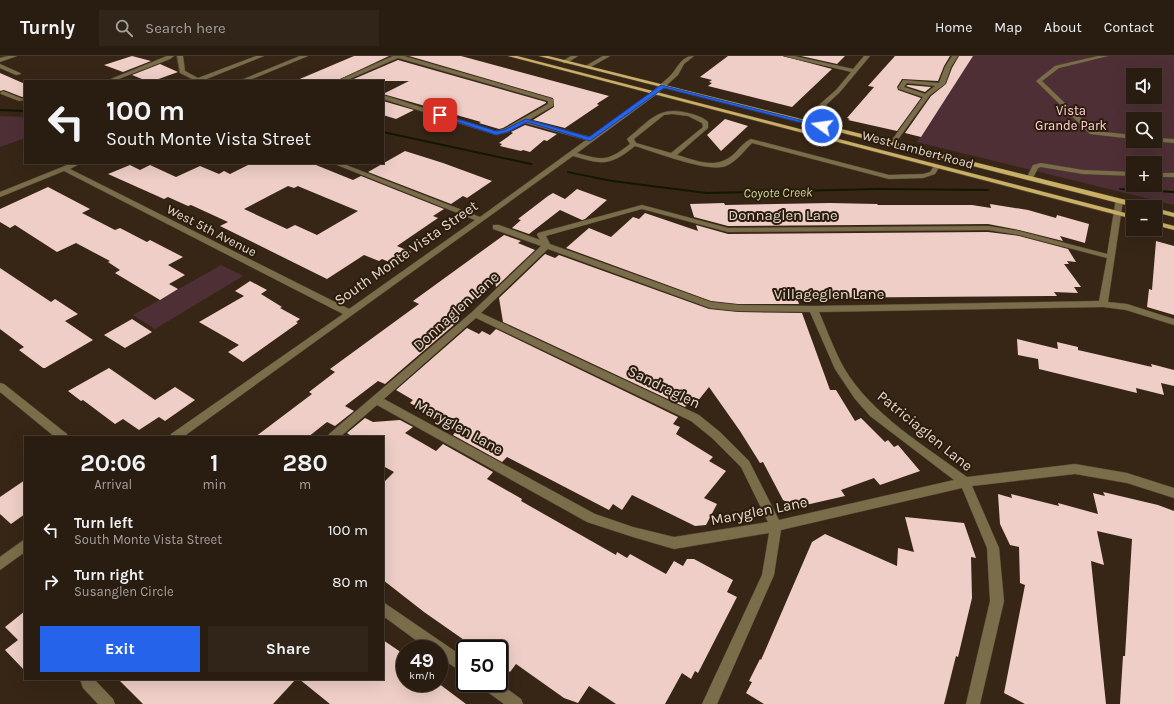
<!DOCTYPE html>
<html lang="en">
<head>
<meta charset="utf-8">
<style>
  :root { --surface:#291c10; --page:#312519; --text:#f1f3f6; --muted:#a5a19f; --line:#453a30; --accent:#2563eb }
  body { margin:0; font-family:Karla,sans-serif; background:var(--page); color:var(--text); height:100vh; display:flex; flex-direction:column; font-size:15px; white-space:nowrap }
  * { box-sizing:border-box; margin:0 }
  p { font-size:13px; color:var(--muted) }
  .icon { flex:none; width:22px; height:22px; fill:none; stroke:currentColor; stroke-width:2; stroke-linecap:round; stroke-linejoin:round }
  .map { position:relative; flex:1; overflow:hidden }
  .details { position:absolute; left:24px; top:380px; width:360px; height:244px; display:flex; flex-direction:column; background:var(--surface); border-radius:0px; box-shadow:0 4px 16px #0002,0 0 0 1px var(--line) }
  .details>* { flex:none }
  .top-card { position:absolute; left:24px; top:24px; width:360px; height:84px; border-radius:0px; box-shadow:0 4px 16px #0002,0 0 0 1px var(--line); background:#291c10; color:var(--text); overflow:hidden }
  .buttons { position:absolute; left:1126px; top:12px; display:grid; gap:8px }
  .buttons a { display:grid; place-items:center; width:36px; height:36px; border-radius:0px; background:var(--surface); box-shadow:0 4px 16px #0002,0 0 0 1px var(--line); font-size:20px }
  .speed { position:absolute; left:396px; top:584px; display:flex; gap:8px; font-size:20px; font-weight:700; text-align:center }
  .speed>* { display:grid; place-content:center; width:52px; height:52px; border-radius:50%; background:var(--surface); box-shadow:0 4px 16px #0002,0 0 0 1px var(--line); line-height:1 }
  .speed small { font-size:10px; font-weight:400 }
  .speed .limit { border:2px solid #111; border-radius:6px; background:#fff; color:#111 }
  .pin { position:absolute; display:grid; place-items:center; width:34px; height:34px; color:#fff; margin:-17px; border-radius:8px; box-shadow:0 2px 6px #0006 }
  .me { position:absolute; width:44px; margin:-22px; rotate:284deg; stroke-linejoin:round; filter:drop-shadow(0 0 3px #0008) }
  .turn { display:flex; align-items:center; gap:14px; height:84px; padding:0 16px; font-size:18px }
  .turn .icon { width:52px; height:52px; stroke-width:2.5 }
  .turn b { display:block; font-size:28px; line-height:34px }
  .eta { display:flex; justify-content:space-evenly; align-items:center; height:68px; text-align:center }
  .eta b { font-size:24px; font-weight:700; line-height:28px }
  .cta { display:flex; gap:8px; margin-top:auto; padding:8px 16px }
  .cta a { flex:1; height:46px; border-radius:0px; background:var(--accent); color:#fff; font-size:16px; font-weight:700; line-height:46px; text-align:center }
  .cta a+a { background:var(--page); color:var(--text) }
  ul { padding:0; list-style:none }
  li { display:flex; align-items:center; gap:12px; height:52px; padding:0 16px }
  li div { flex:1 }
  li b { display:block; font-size:15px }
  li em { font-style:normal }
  header { display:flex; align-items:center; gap:24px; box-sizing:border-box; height:56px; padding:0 20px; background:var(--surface); border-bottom:1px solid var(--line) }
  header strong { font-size:19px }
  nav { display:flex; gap:22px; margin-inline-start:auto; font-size:14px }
  .search { width:280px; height:36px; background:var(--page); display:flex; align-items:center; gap:10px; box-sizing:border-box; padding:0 14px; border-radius:0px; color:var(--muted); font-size:15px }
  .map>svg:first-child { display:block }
</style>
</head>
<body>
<header>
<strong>Turnly</strong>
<div class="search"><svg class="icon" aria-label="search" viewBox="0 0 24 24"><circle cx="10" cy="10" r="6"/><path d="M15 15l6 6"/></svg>Search here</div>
<nav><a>Home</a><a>Map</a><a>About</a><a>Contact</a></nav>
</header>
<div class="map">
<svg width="1174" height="648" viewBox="0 0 1174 648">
  <rect width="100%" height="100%" fill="#372616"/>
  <!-- green -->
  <g fill="#4f2f36" fill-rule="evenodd">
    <path d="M973,0H1174V149L917,86ZM1133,19H1155V41H1133ZM1133,63H1155V85H1133ZM1133,107H1155V129H1133Z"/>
    <path d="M0,60L25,61V82L0,91Z"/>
    <path d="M221,209L243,220L155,273L133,259Z"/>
  </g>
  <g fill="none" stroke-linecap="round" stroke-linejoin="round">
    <!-- stream -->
    <g fill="#111700" fill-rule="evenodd">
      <path d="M0,53L25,54V56L0,55Z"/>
      <path d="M383,75L531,107L533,108L531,109L383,77Z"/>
      <path d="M567,115L612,124L707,136L878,132L988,133L990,134L988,135L878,134L707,138L612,126L568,117H567Z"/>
      <path d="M1119,132L1174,135V137L1121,134L1119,133Z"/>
    </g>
  </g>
  <!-- building -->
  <g fill="#eecec7" fill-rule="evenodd">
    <path d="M132,0L151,5L123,16L104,9Z"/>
    <path d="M354,0H389L336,25H295Z"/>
    <path d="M409,0H461L609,40L598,47L597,48L599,49L565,72L533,64L554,51L553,42Z"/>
    <path d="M728,0H783L832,13L792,51L708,30L712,27L709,26L712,24L700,21Z"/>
    <path d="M801,0H845L837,8Z"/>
    <path d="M895,0H950L944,10L938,25L902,23L897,31L898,34L921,42L897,75L848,64L850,63L847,62L874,31L868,30Z"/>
    <path d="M959,0H973L921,81L905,77L931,40L946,28L952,12Z"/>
    <path d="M398,4L546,46V47L503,72L499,73L479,67L481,66L383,38L409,25H349Z"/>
    <path d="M160,8L178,16L153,25H147L132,19Z"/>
    <path d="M0,17L25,28V40L22,41L4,34L0,35Z"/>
    <path d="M908,29L931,31L925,36L906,30Z"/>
    <path d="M383,45L414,54L396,63L383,59Z"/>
    <path d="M725,63L748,70L721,95L707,79Z"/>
    <path d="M525,69L557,78L547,85L544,84L530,96L523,94L521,95L500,90L502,88L499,87L513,77L511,76Z"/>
    <path d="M405,95L443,107L492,125L467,142L463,140L451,148L368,116Z"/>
    <path d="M252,107H311L353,124L361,120L444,153L433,160L438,162L397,190L411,196L397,206L392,204L389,206L382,203L379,205L364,199L327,223L220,170L228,166L191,149L188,150L168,141L164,143L108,118L130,109L140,114L150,109L176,121L200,110L219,118L224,115L230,118ZM288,130L294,132L298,130L300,131L358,155L317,179L295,169L287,173L244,153Z"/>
    <path d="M48,131L90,153L82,157L115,174L120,172L147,186L150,184L183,201L168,209L185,219L169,228L178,233L160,244L115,217L120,214L108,206L110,205L76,187L57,196L15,169L10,172L0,166V153Z"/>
    <path d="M577,133L607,144L585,163L582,164L560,154L529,178L512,172L521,164L518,163L548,140L553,137L565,143Z"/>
    <path d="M724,147L725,149L830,147L877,148L878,149H972L991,152L990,148L1028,154L1056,162L1057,159L1089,168L1085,187L1060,180L1063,185L1019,174L988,168L728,170L694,161L690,148Z"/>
    <path d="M645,157L698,175L696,169L728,178L988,176L1019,180L1068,193L1076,206L1067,205L1069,208H1064L1081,231H1074L1078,237L1054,236L1057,240H1049L797,242L799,248H738L711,245L566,192L589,172L611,181L633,161L639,163Z"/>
    <path d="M504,179L521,185L518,187L535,194L496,231L495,225L449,264L456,267L385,328L378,325L345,350L354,355L335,370L327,366L308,381H255L312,338L309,336L335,316L330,313L419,248L413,245Z"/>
    <path d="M1156,185L1174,190V259L1147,251L1149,233L1152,234Z"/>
    <path d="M545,198L555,202L559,199L709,253L738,256L802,257L830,334H836L855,365L861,362L885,386L888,384L894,391L898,389L920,415L880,429L874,422L841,434L845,440L797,451L783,444L763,406L760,407L740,375L709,331L697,346L691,344L685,351L503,266L499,242Z"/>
    <path d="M0,212L51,246L55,243L78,258L65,265L93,284L45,312H43L19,294L24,291L0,273Z"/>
    <path d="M250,225L267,234L261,238L282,251L280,252L300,263L296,266L298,267L243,306L228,296L239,289L199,266L244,240L235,235Z"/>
    <path d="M132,263L152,276L125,292L104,279Z"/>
    <path d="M467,272L479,278L482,275L490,279L496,273L678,361L673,368L680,371L676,378L713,401L709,405L726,415L704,442L717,448L706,469L695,470L632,439L622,454L613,448L609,454L507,401L502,406L453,379L458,373L410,347L413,344L396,334Z"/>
    <path d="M1017,283L1058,293L1057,286L1078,291V294L1152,311L1151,308L1174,314V330L1161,327L1164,339L1136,332L1137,337L1039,313L1038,303L1018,299Z"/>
    <path d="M109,312L155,344L175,331L195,344L165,365L159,361L139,374L123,363L115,368L83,344L81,345L68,335Z"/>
    <path d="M365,362L373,366L400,364L413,371L405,377L436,395L443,388L493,416L487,423L522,443L521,445L616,499L617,496L627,502L630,498L666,518L674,505L683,510L687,503H694L733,524L727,536L737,541L698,617L695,615L691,623L682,617L665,648H616L589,630L578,647L564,642L516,608L510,616L499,608V593H477L424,556L383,524V427L394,416L383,410V381H353L347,377Z"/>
    <path d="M25,424V458L11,468L0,458V441Z"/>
    <path d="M1103,436L1158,449L1174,455V648H1120L1123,600H1125L1132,483L1097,475L1104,509L1091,505L1106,648H1025L1004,637L1025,529L1020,527L1019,491L1010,489L1000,468L998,438L1012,442L1011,438L1059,450L1058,447L1098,458L1093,437L1105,440Z"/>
    <path d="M905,461L964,467L976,502L971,501L972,542L958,601L956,600L944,648H764L746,637L752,626L749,625L760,603L761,604L812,486L825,478L897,510L898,492L914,496Z"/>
    <path d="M25,555V615L5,594L18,584L5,571Z"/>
    <path d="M383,584L405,599V627H438L466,648H330L299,623H383Z"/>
    <path d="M118,623H296L273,648H143Z"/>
  </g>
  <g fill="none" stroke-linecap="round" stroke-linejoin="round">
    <defs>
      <g id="minor">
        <path d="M8,0H17L0,6V2Z"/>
        <path d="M167,0H174L170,3L116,24L111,23Z"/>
        <path d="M177,0H183L185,15L198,22L256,0H264L204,24L205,25H196L180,17Z"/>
        <path d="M300,0H308L247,25H239Z"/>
        <path d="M393,0H404L553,43V50L529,64L590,81C617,62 645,43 669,21C678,13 680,0 694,0L684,8L678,19L657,38L577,97C604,105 608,105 630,88L627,83L628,82C649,65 659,49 688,57C696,59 703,61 708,66V72L677,99C698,105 716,114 734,98C739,93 744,86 751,83L889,119L923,118L930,116L935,109L940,110L935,118L923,122L889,123L752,87C744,95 737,105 726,110C708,117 655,96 635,90C610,110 603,109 573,100L183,381H170L171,378L343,258L64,115L0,141V136L72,107H81L70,113L349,253L475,164L332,107H341L480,161L586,84L525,67L508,76L496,79L383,43V39L496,75L504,73L548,48V45L398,2L345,25H337ZM672,58L688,60L702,67L703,71L671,97L636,87L634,83L664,59Z"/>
        <path d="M571,0H578L567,7H563V5Z"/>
        <path d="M603,0H610L589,12L584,11Z"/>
        <path d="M784,0H794L853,13L864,0H870L840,36L826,49L824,70L821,72L818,70L820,48L836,34L851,16Z"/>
        <path d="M952,0H958L951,11L945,28L930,39L894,89H890L889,88L923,41L899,33L898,32L903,24L939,27L945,11ZM907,27L935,30L925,38L904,31Z"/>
        <path d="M1098,0H1108L1059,12L1042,25L1094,75L1133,79V83L1090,78L1036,25L1055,10Z"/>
        <path d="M0,8L20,17L21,18L16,19L0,12Z"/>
        <path d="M3,35L23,43L24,44L19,45L1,38L0,37Z"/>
        <path d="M1155,82L1174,83V87L1153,85H1155Z"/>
        <path d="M1041,107L1083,114L1133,116V120L1083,118L1041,111L1038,112L1032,124H1028L1026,123L1033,109Z"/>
        <rect x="1155" y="117" width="19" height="4"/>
        <path d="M1116,143H1122L1123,145L1108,246L1127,248L1174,263V269L1126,254L1103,251L819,256C827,274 834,294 844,312C871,358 925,390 967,421L1075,408L1127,417L1174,432V442L1127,427L1075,418L972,430L999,492L1004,545L980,648H966L990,545L987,492L962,432L781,474L774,519L717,648H702L762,519L769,477L674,493L633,481L587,466L377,349L340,381H328L329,378L472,256L541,190L493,173V169H499L540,184L537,179L538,177L642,149L728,172L988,170L1019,175L1107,198ZM642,153L728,176L988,174L1019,179L1107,202L1099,245L813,250L738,249L711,246L550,188L546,180ZM548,193L710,252L738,255L810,256L835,313L855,343L870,360L954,424L779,464L749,405L720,376L699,359L481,257ZM476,262L691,365L712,382L741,411L768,466L674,481L633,471L595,458L384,343Z"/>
        <path d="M0,327L4,328L67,378L68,381H55L0,336Z"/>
        <path d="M25,483V496L0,514V501Z"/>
        <path d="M383,546L465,602V618L439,601V593H428L383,560Z"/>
        <path d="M80,623H94L113,643L115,648H98L83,632Z"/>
        <path d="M480,627H499L521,643L523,648H504L482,632Z"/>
      </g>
      <g id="major">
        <path d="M508,0H517L1133,159V163Z"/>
        <path d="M539,0H548L1146,149L1147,151H1134Z"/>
        <path d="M1155,152L1174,157V161L1155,156Z"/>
        <path d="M1155,165L1174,170V174L1155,169Z"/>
      </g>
    </defs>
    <!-- minor casing -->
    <use href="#minor" stroke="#534233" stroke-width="1"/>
    <!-- major casing -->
    <use href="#major" stroke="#534233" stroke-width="1"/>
    <!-- minor -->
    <use href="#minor" fill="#796d4a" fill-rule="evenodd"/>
    <!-- major -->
    <use href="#major" fill="#c9b065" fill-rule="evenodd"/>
  </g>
  <!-- route -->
  <path fill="#2563eb" stroke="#184099" d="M661,29L824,70L822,72L664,32L590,85L527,66L508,76L496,79L437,59L442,58L496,75L504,74L526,63L589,81Z"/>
  <g text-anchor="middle" stroke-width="4" stroke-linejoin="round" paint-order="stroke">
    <!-- far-park labels -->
    <g font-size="13" fill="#ffd1da" stroke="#2c1c0c">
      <text x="1071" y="59">Vista<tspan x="1071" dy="15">Grande Park</tspan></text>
    </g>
    <!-- far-street labels -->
    <g font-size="13" fill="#e3d7ce" stroke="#2c1c0c">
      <text transform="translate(918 93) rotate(15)" y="5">West Lambert Road</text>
      <text transform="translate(212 174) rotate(27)" y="5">West 5th Avenue</text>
    </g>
    <!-- far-water labels -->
    <g font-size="13" font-style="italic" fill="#c7d898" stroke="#2c1c0c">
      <text transform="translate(778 136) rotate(-1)" y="5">Coyote Creek</text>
    </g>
    <!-- street labels -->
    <g font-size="15" fill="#e3d7ce" stroke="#2c1c0c">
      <text x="783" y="164">Donnaglen Lane</text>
      <text transform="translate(406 197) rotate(-35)" y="5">South Monte Vista Street</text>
      <text x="829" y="243">Villageglen Lane</text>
      <text transform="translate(456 255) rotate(-42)" y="5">Donnaglen Lane</text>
      <text transform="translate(664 331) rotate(26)" y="5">Sandraglen</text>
      <text transform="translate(459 371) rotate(29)" y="5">Maryglen Lane</text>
      <text transform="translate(925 375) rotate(39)" y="5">Patriciaglen Lane</text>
      <text transform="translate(759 455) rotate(-11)" y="5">Maryglen Lane</text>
    </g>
  </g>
</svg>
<div class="buttons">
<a><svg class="icon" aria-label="sound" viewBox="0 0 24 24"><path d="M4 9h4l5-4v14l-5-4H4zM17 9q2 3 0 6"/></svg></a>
<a><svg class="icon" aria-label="search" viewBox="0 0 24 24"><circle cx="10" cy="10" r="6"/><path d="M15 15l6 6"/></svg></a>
<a>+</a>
<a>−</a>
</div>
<div class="speed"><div>49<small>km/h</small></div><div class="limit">50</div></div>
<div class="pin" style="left:440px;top:59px;background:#d93025"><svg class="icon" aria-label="arrive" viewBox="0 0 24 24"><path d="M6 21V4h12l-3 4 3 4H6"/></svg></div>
<svg class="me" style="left:822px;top:70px" viewBox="-20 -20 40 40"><circle r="17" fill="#2563eb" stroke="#fff" stroke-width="3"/><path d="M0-11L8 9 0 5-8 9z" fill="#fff"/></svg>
<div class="top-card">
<div class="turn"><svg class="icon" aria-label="left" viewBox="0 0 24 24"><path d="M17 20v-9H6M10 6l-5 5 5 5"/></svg><div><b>100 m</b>South Monte Vista Street</div></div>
</div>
<section class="details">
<div class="eta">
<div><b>20:06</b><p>Arrival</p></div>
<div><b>1</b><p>min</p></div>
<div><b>280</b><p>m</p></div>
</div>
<ul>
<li><svg class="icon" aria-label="left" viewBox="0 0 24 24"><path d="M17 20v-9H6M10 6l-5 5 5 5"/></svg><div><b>Turn left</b><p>South Monte Vista Street</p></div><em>100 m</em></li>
<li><svg class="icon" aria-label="right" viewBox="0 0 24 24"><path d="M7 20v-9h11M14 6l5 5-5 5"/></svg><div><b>Turn right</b><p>Susanglen Circle</p></div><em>80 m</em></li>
</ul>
<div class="cta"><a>Exit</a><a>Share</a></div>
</section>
</div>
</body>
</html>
